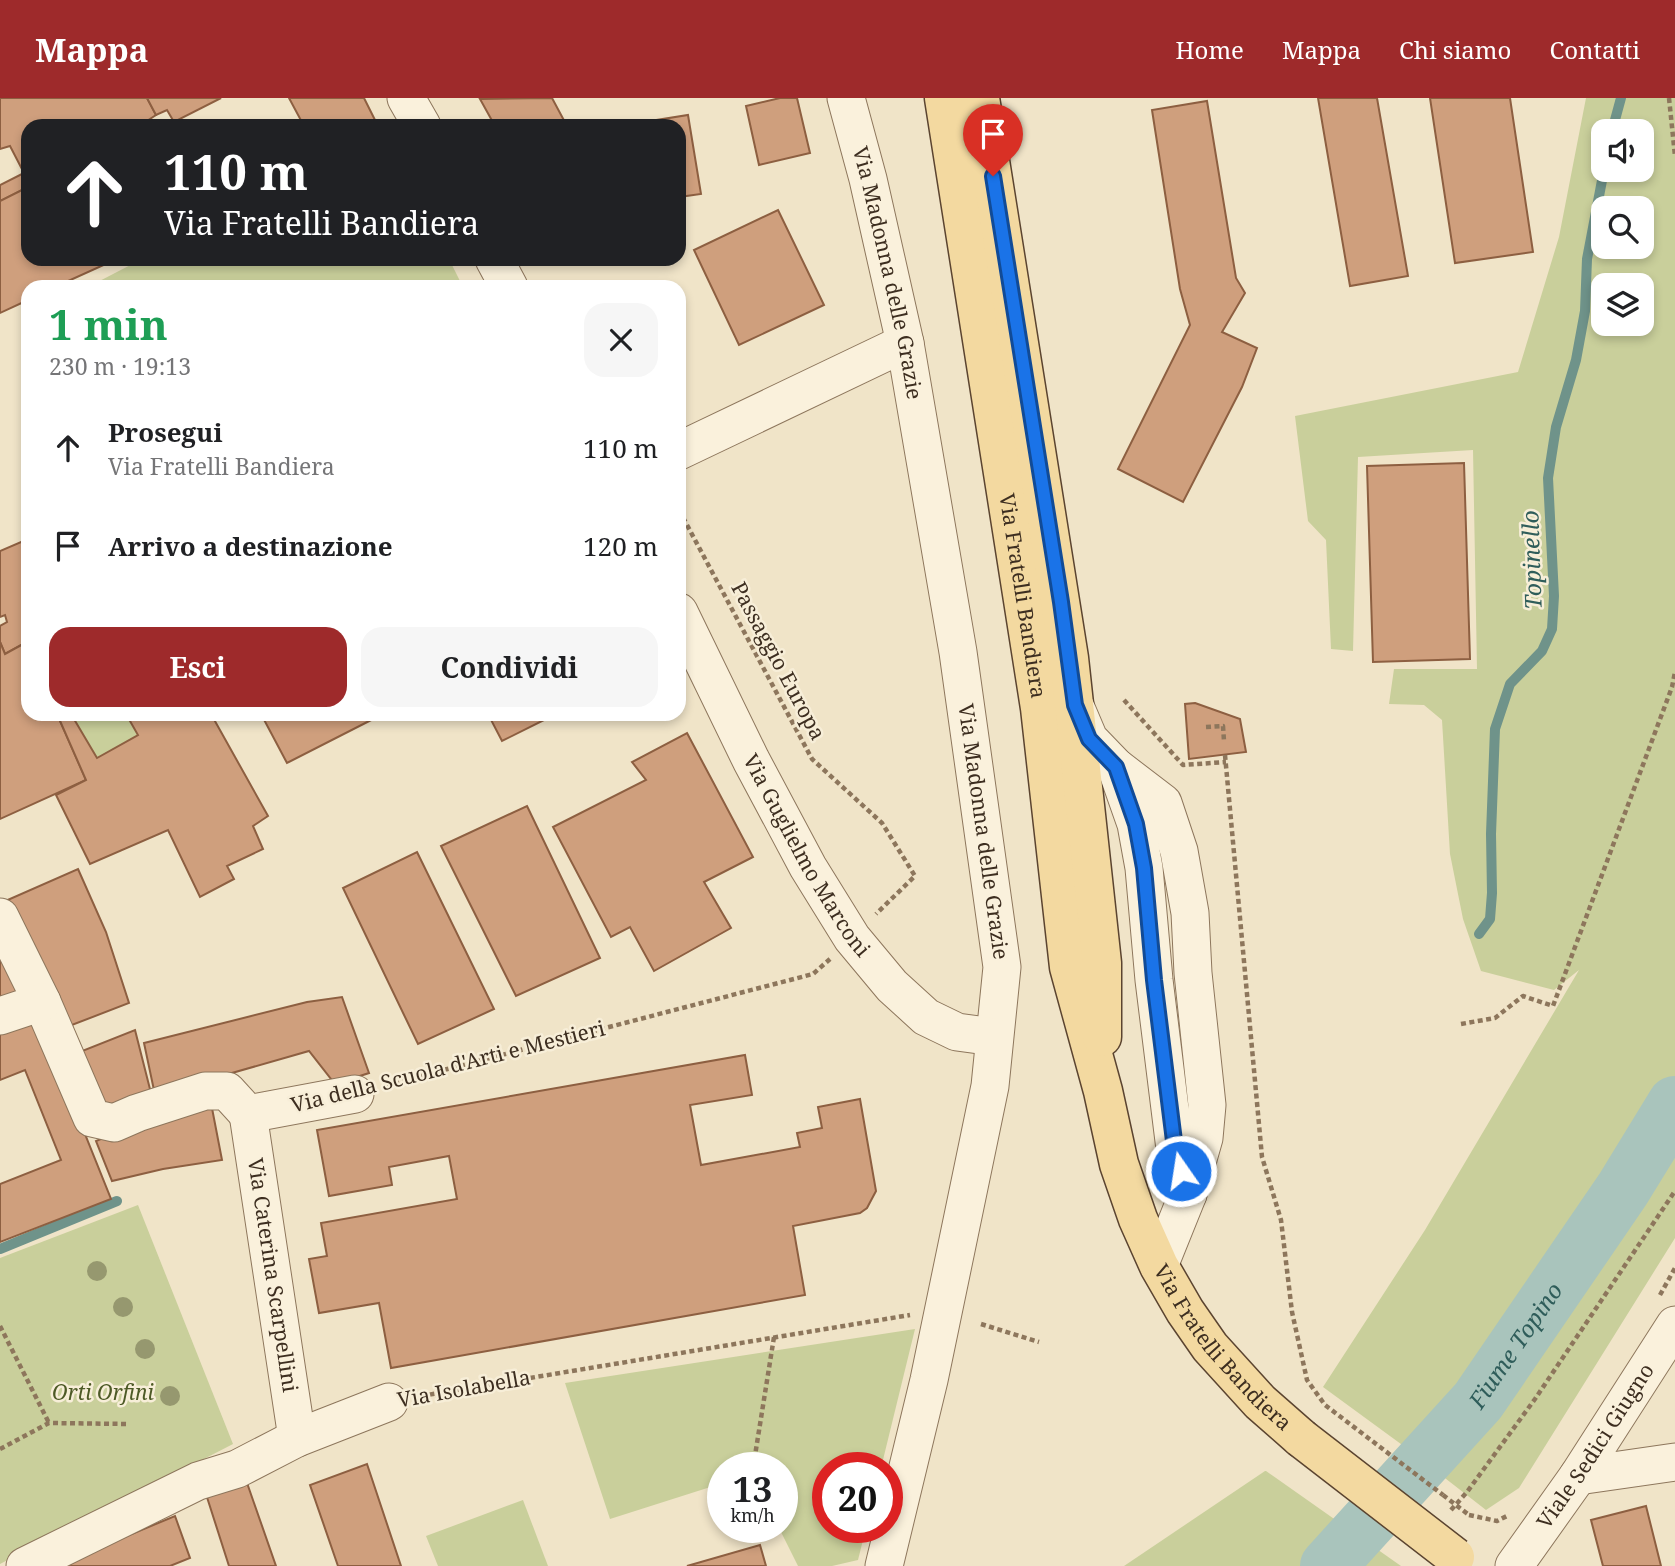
<!DOCTYPE html>
<html lang="it">
<head>
<meta charset="utf-8">
<style>
  :root { --surface:#fff; --page:#f6f6f6; --text:#202124; --muted:#757577; --accent:#9e2a2b }
  body { margin:0; font-family:"Noto Serif",serif; background:var(--page); color:var(--text); height:100vh; display:flex; flex-direction:column; font-size:26px; white-space:nowrap }
  * { box-sizing:border-box; margin:0 }
  p { font-size:23px; color:var(--muted) }
  .icon { flex:none; width:38px; height:38px; fill:none; stroke:currentColor; stroke-width:2; stroke-linecap:round; stroke-linejoin:round }
  .map { position:relative; flex:1; overflow:hidden }
  .details { position:absolute; left:21px; top:182px; width:665px; height:441px; display:flex; flex-direction:column; background:var(--surface); border-radius:21px; box-shadow:0 4px 10px #0003 }
  .details>* { flex:none }
  .hud { position:absolute; left:21px; top:21px; width:665px; height:147px; border-radius:21px; box-shadow:0 4px 10px #0003; background:#202124; color:#fff; overflow:hidden }
  .fabs { position:absolute; left:1591px; top:21px; display:grid; gap:14px }
  .fabs a { display:grid; place-items:center; width:63px; height:63px; border-radius:14px; background:var(--surface); box-shadow:0 4px 10px #0003; font-size:35px }
  .speed { position:absolute; left:707px; top:1354px; display:flex; gap:14px; font-size:35px; font-weight:700; text-align:center }
  .speed>* { display:grid; place-content:center; width:91px; height:91px; border-radius:50%; background:var(--surface); box-shadow:0 4px 10px #0003; line-height:1 }
  .speed small { font-size:18px; font-weight:400 }
  .speed .limit { border:10px solid #d22; background:#fff; color:#111 }
  .pin { position:absolute; display:grid; place-items:center; width:60px; height:60px; color:#fff; margin:-72px -30px; border-radius:50% 50% 50% 0; rotate:-45deg; box-shadow:0 0 7px #0007 }
  .pin .icon { rotate:45deg }
  .me { position:absolute; width:77px; margin:-38px; rotate:347deg; stroke-linejoin:round; filter:drop-shadow(0 0 5px #0008) }
  .turn { display:flex; align-items:center; gap:24px; height:147px; padding:0 28px; font-size:32px }
  .turn .icon { width:91px; height:91px; stroke-width:2.5 }
  .turn b { display:block; font-size:49px; line-height:60px }
  .round { display:grid; place-items:center; flex:none; width:74px; height:74px; border-radius:21px; background:var(--page) }
  .head { display:flex; align-items:center; justify-content:space-between; height:119px; padding:0 28px }
  h1 { font-size:42px; font-weight:700; line-height:52px; color:#1e9e55 }
  .primary-button { display:flex; gap:14px; margin-top:auto; padding:14px 28px }
  .primary-button a { flex:1; height:80px; border-radius:21px; background:var(--accent); color:#fff; font-size:28px; font-weight:700; line-height:80px; text-align:center }
  .primary-button a+a { background:var(--page); color:var(--text) }
  ul { padding:0; list-style:none }
  li { display:flex; align-items:center; gap:21px; height:98px; padding:0 28px }
  li div { flex:1 }
  li b { display:block; font-size:26px }
  li em { font-style:normal }
  header { display:flex; align-items:center; gap:42px; box-sizing:border-box; height:98px; padding:0 35px; background:var(--accent); color:#fff }
  header strong { font-size:33px }
  nav { display:flex; gap:38px; margin-inline-start:auto; font-size:24px }
  .map>svg:first-child { display:block }
</style>
</head>
<body>
<header>
<strong>Mappa</strong>
<nav><a>Home</a><a>Mappa</a><a>Chi siamo</a><a>Contatti</a></nav>
</header>
<div class="map">
<svg width="1675" height="1468" viewBox="0 0 1675 1468">
  <rect width="100%" height="100%" fill="#f0e4c8"/>
  <!-- green -->
  <g fill="#c9cf9b" fill-rule="evenodd">
    <path d="M1586,0H1675V1140L1519,1390L1486,1412L1405,1349L1323,1289L1425,1132L1579,872L1554,892L1481,873L1463,821L1450,756L1442,622L1424,607L1389,606L1394,571H1477L1473,352L1358,359L1353,553L1331,551L1326,442L1308,423L1295,318L1518,274L1559,139ZM1603,33H1642V72H1603ZM1603,110H1642V149H1603ZM1603,187H1642V226H1603Z"/>
    <path d="M142,161H449L463,189H88Z"/>
    <path d="M71,616H126L138,637L97,660Z"/>
    <path d="M138,1107L233,1346L0,1466V1160Z"/>
    <path d="M915,1231L881,1370H828V1430H866L858,1462L832,1468H798L779,1430H782V1370H723V1385L610,1421L565,1285Z"/>
    <path d="M1266,1373L1401,1468H1124L1265,1373Z"/>
    <path d="M523,1402L548,1468H438L426,1438Z"/>
  </g>
  <g fill="none" stroke-linecap="round" stroke-linejoin="round">
    <!-- stream -->
    <g stroke="#6f938a" stroke-width="10">
      <path d="M1612,33L1621,0"/>
      <path d="M1479,836L1490,821L1492,795L1491,736L1495,631L1510,586L1542,553L1552,531L1554,498L1548,380L1556,329L1576,262L1585,213L1587,161L1604,72"/>
      <path d="M0,1151L117,1103"/>
    </g>
    <!-- river -->
    <path stroke="#a9c4bc" stroke-width="56" id="s1" d="M1328,1468L1478,1303L1623,1091L1675,1006"/>
  </g>
  <!-- building -->
  <g fill="#cf9f7d" stroke="#8d5f41" stroke-width="2">
    <path d="M0,0H147L156,17L144,25L145,28H28V89L0,103V87L24,75L10,48L0,51Z"/>
    <path d="M147,0H221L174,24L167,12L156,17Z"/>
    <path d="M289,0H364L378,28H304Z"/>
    <path d="M552,0L567,28H495L480,1Z"/>
    <path d="M780,0H797L810,55L759,67L746,8Z"/>
    <path d="M1318,0H1377L1408,178L1350,188Z"/>
    <path d="M1430,0H1510L1533,154L1455,165Z"/>
    <path d="M1207,3L1236,180L1245,195L1222,234L1257,250L1242,289L1183,404L1118,371L1190,227L1180,191L1152,12Z"/>
    <path d="M688,17L701,96L679,99V28L625,27Z"/>
    <path d="M28,89V161H106L108,165L55,189H28V202L0,215V103Z"/>
    <path d="M778,112L824,207L739,247L694,152Z"/>
    <path d="M1464,365L1470,561L1373,564L1367,368Z"/>
    <path d="M28,441V552L25,545L5,556L0,544V528L7,524L5,517L0,519V453Z"/>
    <path d="M0,544L5,556L25,545L28,552V616H57L86,682L0,721Z"/>
    <path d="M1195,605L1240,621L1246,654L1189,661L1185,606Z"/>
    <path d="M57,616H71L97,660L138,637L126,616H211L268,718L253,728L263,751L227,768L234,781L200,799L168,732L90,766L56,697L86,682Z"/>
    <path d="M261,616H383L287,665Z"/>
    <path d="M488,616H556L502,643Z"/>
    <path d="M687,635L753,759L704,784L731,830L654,873L630,829L611,839L553,729L646,682L632,664Z"/>
    <path d="M527,708L600,860L516,898L441,748Z"/>
    <path d="M417,754L494,911L418,946L343,790Z"/>
    <path d="M78,771L106,834L129,905L64,930L3,804Z"/>
    <path d="M0,846L25,899L0,907Z"/>
    <path d="M342,899L369,975L335,986L309,953L155,997L144,945L307,904Z"/>
    <path d="M36,914L111,1101L0,1144V1086L61,1062L25,972L0,982V926Z"/>
    <path d="M135,932L152,999L94,1016L72,957Z"/>
    <path d="M745,957L752,997L690,1007L701,1067L800,1049L797,1035L822,1030L818,1009L860,1001L876,1093L867,1110L860,1115L793,1128L805,1197L391,1270L379,1205L319,1215L309,1161L327,1158L321,1125L457,1101L449,1058L389,1069L392,1087L329,1098L317,1032Z"/>
    <path d="M211,1005L222,1062L163,1071L112,1083L96,1043L149,1021Z"/>
    <path d="M367,1366L401,1468H338L310,1387Z"/>
    <path d="M246,1382L276,1468H229L205,1393Z"/>
    <path d="M1646,1408L1661,1468H1603L1591,1422Z"/>
    <path d="M175,1418L190,1460L170,1468H55Z"/>
    <path d="M760,1447L766,1468H687Z"/>
  </g>
  <g fill="none" stroke-linecap="round" stroke-linejoin="round">
    <defs>
      <g id="minor">
        <path d="M406,0L422,28"/>
        <path id="s2" d="M846,0L868,81L905,245L958,554L1002,869L990,988L929,1282L884,1468"/>
        <path d="M494,161L509,189"/>
        <path d="M679,353L905,245"/>
        <path id="s3" d="M679,514L751,662L808,769L852,840L892,888L926,919L957,934L994,939"/>
        <path d="M1075,608L1089,641L1116,669L1163,705L1179,753L1190,815L1193,875L1207,1007L1204,1040L1188,1096L1159,1168"/>
        <path d="M1116,669L1136,726L1144,770L1154,882L1175,1051L1188,1096"/>
        <path d="M0,819L42,904L92,1020L114,1025L137,1015L205,993H227L248,1016"/>
        <path d="M0,918L42,904"/>
        <path id="s4" d="M248,1016L297,1340"/>
        <path d="M248,1016L355,996"/>
        <path d="M1578,1378L1675,1364"/>
        <path d="M25,1468L198,1383L237,1371L297,1340L389,1304"/>
        <path id="s5" d="M1514,1468L1578,1378L1675,1227"/>
      </g>
      <g id="major">
        <path id="s6" d="M944,0L1040,610L1069,869L1103,993L1119,1066L1138,1121L1159,1168L1185,1213L1210,1249L1260,1304L1301,1340"/>
        <path d="M980,0L1069,560L1102,865V939"/>
      </g>
    </defs>
    <!-- minor casing -->
    <use href="#minor" stroke="#8d765c" stroke-width="39"/>
    <!-- major casing -->
    <use href="#major" stroke="#5b4430" stroke-width="41"/>
    <!-- path -->
    <g stroke="#8d765c" stroke-width="4.5" stroke-dasharray="5 3.5" stroke-linecap="butt">
      <path d="M1669,0L1675,58"/>
      <path d="M679,412L812,661L882,725L915,778L876,816"/>
      <path d="M1124,602L1183,667L1226,664"/>
      <path d="M1206,629L1223,628L1224,643"/>
      <path d="M1225,657L1262,1059L1281,1122L1292,1214L1307,1282L1325,1307L1443,1397"/>
      <path d="M1461,926L1495,920L1523,898L1553,908L1672,589L1675,574"/>
      <path d="M386,987L813,876L830,861"/>
      <path d="M1660,1197L1675,1170"/>
      <path d="M981,1226L1039,1244"/>
      <path d="M0,1228L49,1325"/>
      <path d="M421,1298L910,1217"/>
      <path d="M0,1351L49,1325L129,1326"/>
      <path d="M753,1370L774,1239"/>
      <path d="M1451,1412L1467,1394L1535,1301L1675,1093"/>
      <path d="M1469,1417L1497,1423L1507,1418"/>
    </g>
    <!-- minor -->
    <use href="#minor" stroke="#faf1dc" stroke-width="37"/>
    <!-- major -->
    <use href="#major" stroke="#f3d9a0" stroke-width="38"/>
    <defs>
      <path id="major-bridge" d="M1301,1340L1455,1459"/>
    </defs>
    <!-- major-bridge casing -->
    <use href="#major-bridge" stroke="#5b4430" stroke-width="41" stroke-linecap="butt"/>
    <!-- path-bridge -->
    <path stroke="#8d765c" stroke-width="4.5" stroke-dasharray="5 3.5" stroke-linecap="butt" d="M1443,1397L1469,1417"/>
    <!-- major-bridge -->
    <use href="#major-bridge" stroke="#f3d9a0" stroke-width="38"/>
  </g>
  <!-- trees -->
  <g fill="#96986f">
    <circle cx="97" cy="1173" r="10"/>
    <circle cx="123" cy="1209" r="10"/>
    <circle cx="145" cy="1251" r="10"/>
    <circle cx="170" cy="1298" r="10"/>
  </g>
  <g fill="none" stroke-linecap="round" stroke-linejoin="round">
    <defs>
      <path id="route" d="M993,78L1061,504L1075,607L1089,641L1116,669L1136,726L1144,770L1154,882L1175,1051L1181,1073"/>
    </defs>
    <!-- route casing -->
    <use href="#route" stroke="#114b97" stroke-width="18"/>
    <!-- route -->
    <use href="#route" stroke="#1a73e8" stroke-width="12"/>
  </g>
  <g text-anchor="middle" stroke-width="5" stroke-linejoin="round" paint-order="stroke">
    <!-- street labels -->
    <g font-size="21" fill="#3d2e20" stroke="#f7eed8">
      <text dy="7" stroke="none"><textPath href="#s2" startOffset="180">Via Madonna delle Grazie</textPath></text>
      <text dy="7" stroke="none"><textPath href="#s6" startOffset="504">Via Fratelli Bandiera</textPath></text>
      <text transform="translate(778 563) rotate(62)" y="7">Passaggio Europa</text>
      <text dy="7" stroke="none"><textPath href="#s2" startOffset="747">Via Madonna delle Grazie</textPath></text>
      <text dy="7" stroke="none"><textPath href="#s3" startOffset="275">Via Guglielmo Marconi</textPath></text>
      <text transform="translate(448 969) rotate(-14)" y="7">Via della Scuola d'Arti e Mestieri</text>
      <text dy="7" stroke="none"><textPath href="#s4" startOffset="163">Via Caterina Scarpellini</textPath></text>
      <text dy="7" stroke="none"><textPath href="#s6" startOffset="1295">Via Fratelli Bandiera</textPath></text>
      <text transform="translate(464 1291) rotate(-10)" y="7">Via Isolabella</text>
      <text dy="7" stroke="none"><textPath href="#s5" startOffset="145">Viale Sedici Giugno</textPath></text>
    </g>
    <!-- park labels -->
    <g font-size="21" font-style="italic" fill="#4d5a26" stroke="#f7eed8">
      <text x="103" y="1302">Orti Orfini</text>
    </g>
    <!-- water labels -->
    <g font-size="23" font-style="italic" fill="#2f5d5a" stroke="#f7eed8">
      <text transform="translate(1532 462) rotate(-92)" y="8">Topinello</text>
      <text dy="8" stroke="none"><textPath href="#s1" startOffset="290">Fiume Topino</textPath></text>
    </g>
  </g>
</svg>
<div class="fabs">
<a><svg class="icon" aria-label="sound" viewBox="0 0 24 24"><path d="M4 9h4l5-4v14l-5-4H4zM17 9q2 3 0 6"/></svg></a>
<a><svg class="icon" aria-label="search" viewBox="0 0 24 24"><circle cx="10" cy="10" r="6"/><path d="M15 15l6 6"/></svg></a>
<a><svg class="icon" aria-label="layers" viewBox="0 0 24 24"><path d="M12 4l9 5-9 5-9-5zM3 14l9 5 9-5"/></svg></a>
</div>
<div class="speed"><div>13<small>km/h</small></div><div class="limit">20</div></div>
<div class="pin" style="left:993px;top:78px;background:#d93025"><svg class="icon" aria-label="arrive" viewBox="0 0 24 24"><path d="M6 21V4h12l-3 4 3 4H6"/></svg></div>
<svg class="me" style="left:1181px;top:1073px" viewBox="-20 -20 40 40"><circle r="17" fill="#1a73e8" stroke="#fff" stroke-width="3"/><path d="M0-11L8 9 0 5-8 9z" fill="#fff"/></svg>
<div class="hud">
<div class="turn"><svg class="icon" aria-label="ahead" viewBox="0 0 24 24"><path d="M12 20V5M6 11l6-6 6 6"/></svg><div><b>110 m</b>Via Fratelli Bandiera</div></div>
</div>
<section class="details">
<div class="head"><div><h1>1 min</h1><p>230 m · 19:13</p></div><a class="round"><svg class="icon" aria-label="close" viewBox="0 0 24 24"><path d="M6 6l12 12M18 6L6 18"/></svg></a></div>
<ul>
<li><svg class="icon" aria-label="ahead" viewBox="0 0 24 24"><path d="M12 20V5M6 11l6-6 6 6"/></svg><div><b>Prosegui</b><p>Via Fratelli Bandiera</p></div><em>110 m</em></li>
<li><svg class="icon" aria-label="arrive" viewBox="0 0 24 24"><path d="M6 21V4h12l-3 4 3 4H6"/></svg><div><b>Arrivo a destinazione</b></div><em>120 m</em></li>
</ul>
<div class="primary-button"><a>Esci</a><a>Condividi</a></div>
</section>
</div>
</body>
</html>
